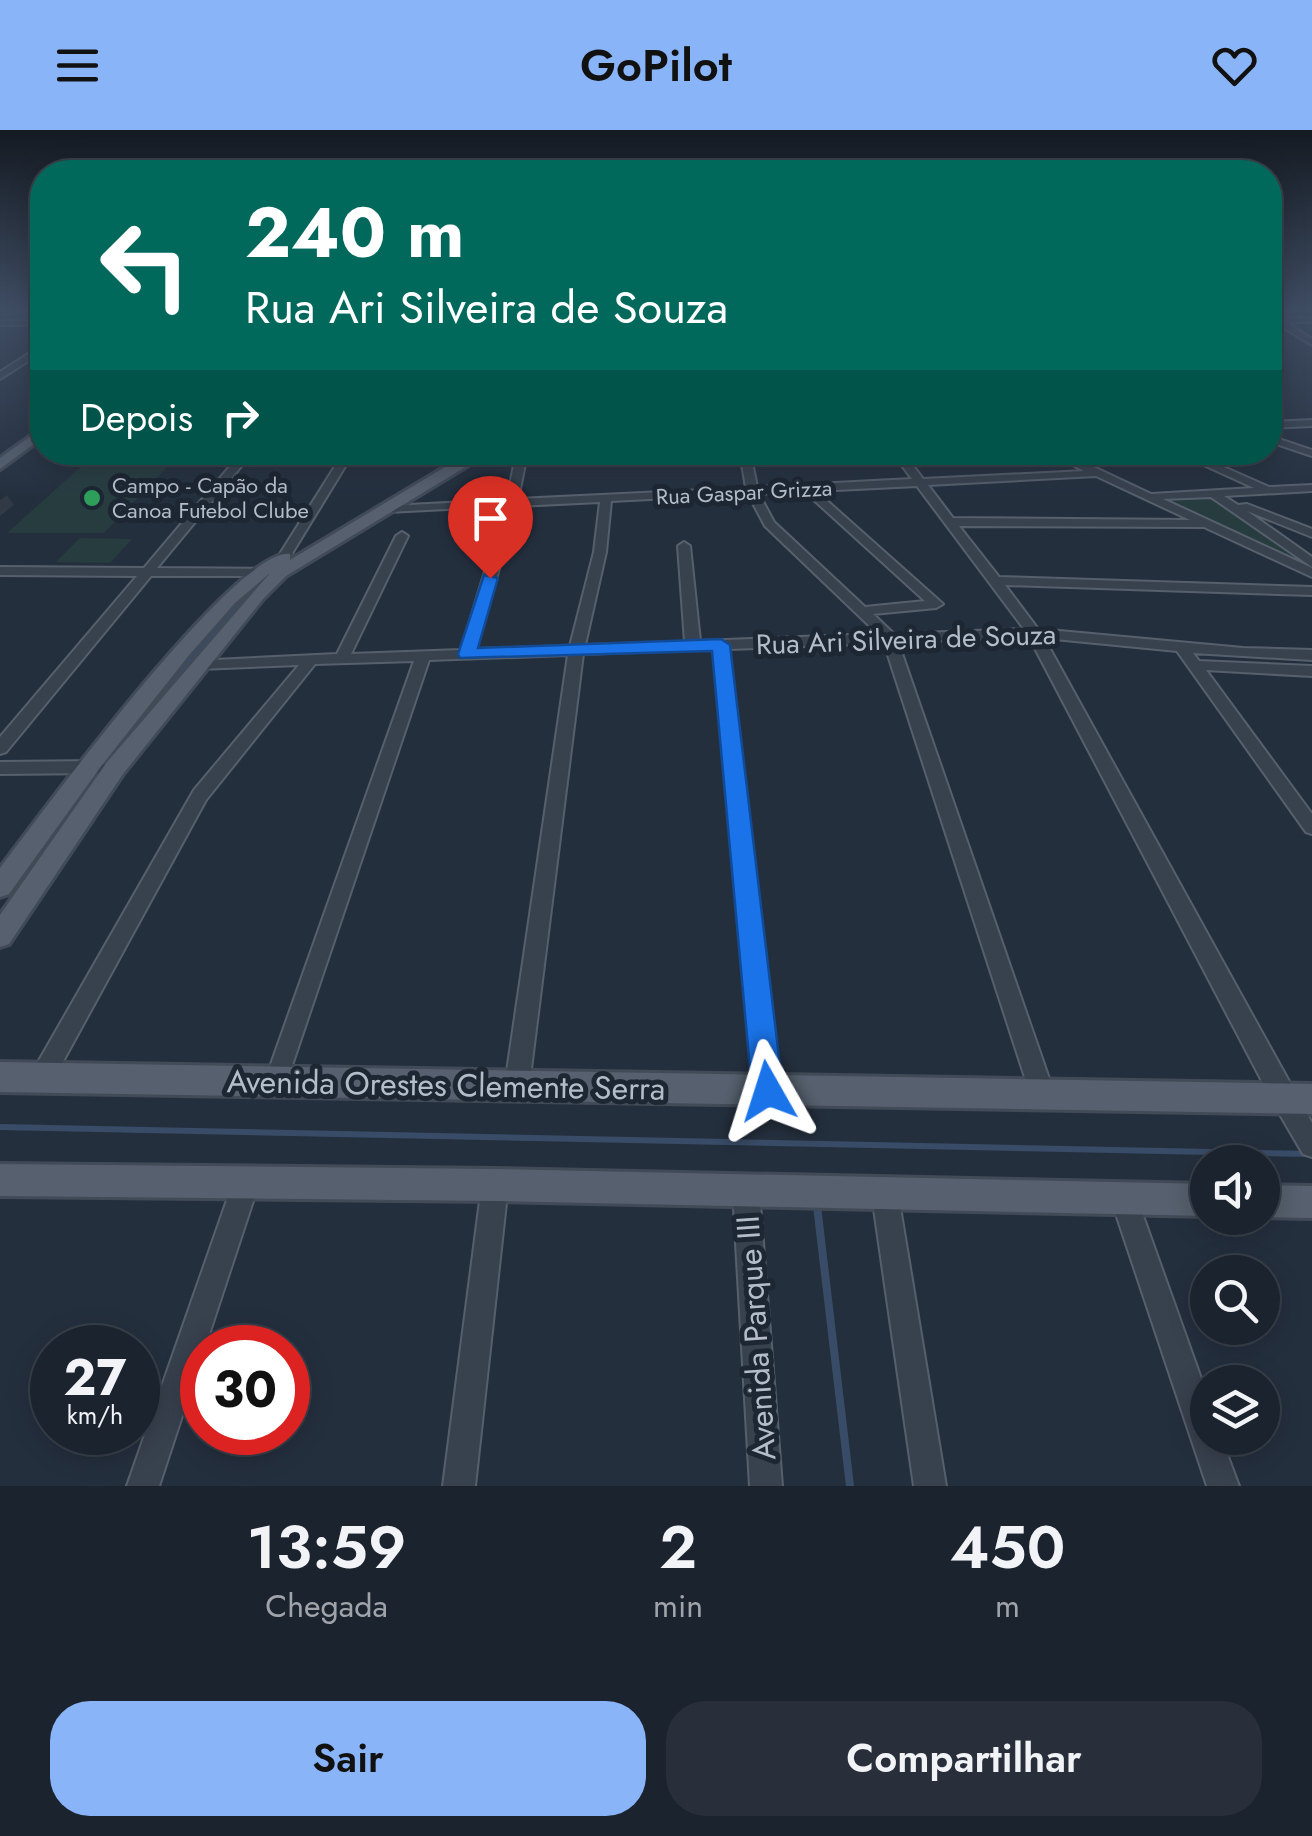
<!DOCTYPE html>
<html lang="pt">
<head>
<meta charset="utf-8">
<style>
  :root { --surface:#1b232e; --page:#282f3a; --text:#f1f3f6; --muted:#a0a4aa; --line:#39404a; --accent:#8ab4f8 }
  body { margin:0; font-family:Jost,sans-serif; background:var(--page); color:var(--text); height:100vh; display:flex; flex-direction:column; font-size:38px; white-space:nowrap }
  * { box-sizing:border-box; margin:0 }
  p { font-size:32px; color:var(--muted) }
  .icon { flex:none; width:55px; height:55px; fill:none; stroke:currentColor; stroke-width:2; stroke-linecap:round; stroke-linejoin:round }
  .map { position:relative; height:1356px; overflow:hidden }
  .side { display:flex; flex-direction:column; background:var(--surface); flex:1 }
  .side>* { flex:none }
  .top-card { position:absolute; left:30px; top:30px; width:1252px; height:305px; border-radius:40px; box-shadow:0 5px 25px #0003,0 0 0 2px var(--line); background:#00695c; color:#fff; overflow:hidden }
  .buttons { position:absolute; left:1190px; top:1015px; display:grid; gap:20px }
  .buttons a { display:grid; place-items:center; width:90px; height:90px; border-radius:50%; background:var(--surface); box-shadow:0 5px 25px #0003,0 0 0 2px var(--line); font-size:50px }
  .speed { position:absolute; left:30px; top:1195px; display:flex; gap:20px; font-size:50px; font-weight:700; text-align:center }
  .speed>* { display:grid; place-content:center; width:130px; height:130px; border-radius:50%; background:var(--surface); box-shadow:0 5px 25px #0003,0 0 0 2px var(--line); line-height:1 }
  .speed small { font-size:25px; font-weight:400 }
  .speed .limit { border:15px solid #d22; background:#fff; color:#111 }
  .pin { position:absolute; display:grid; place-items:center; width:85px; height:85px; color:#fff; margin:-102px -42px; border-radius:50% 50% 50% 0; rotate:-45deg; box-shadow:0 0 10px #0007 }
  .pin .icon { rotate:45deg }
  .me { position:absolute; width:110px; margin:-55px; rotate:354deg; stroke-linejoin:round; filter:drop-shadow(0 0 8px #0008) }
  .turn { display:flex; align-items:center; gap:35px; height:210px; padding:0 50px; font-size:45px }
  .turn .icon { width:130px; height:130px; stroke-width:2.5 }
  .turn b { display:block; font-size:70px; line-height:85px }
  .then { display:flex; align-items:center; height:95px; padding:0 50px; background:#0003; gap:20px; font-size:38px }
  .eta { display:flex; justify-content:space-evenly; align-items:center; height:170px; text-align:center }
  .eta b { font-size:60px; font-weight:600; line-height:70px }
  .primary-button { display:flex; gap:20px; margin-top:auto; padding:20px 50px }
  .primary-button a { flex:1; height:115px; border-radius:40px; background:var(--accent); color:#111; font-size:40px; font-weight:600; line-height:115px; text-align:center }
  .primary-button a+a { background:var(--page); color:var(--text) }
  header { display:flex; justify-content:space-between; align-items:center; height:130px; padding:0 50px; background:var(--accent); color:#111; font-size:45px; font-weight:600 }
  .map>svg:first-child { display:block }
</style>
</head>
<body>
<header><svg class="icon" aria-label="menu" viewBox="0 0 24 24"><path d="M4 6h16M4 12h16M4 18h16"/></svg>GoPilot<svg class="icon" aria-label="heart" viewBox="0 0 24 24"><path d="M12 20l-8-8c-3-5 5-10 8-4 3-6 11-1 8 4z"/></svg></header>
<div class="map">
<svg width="1312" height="1356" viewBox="0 0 1312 1356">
  <rect width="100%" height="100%" fill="#242f3e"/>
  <!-- green -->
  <g fill="#263c3f">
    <path d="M85,333H171L104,403H7Z"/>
    <path d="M1213,366L1312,437V439L1160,368Z"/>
    <path d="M80,408L132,409L110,433L56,432Z"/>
  </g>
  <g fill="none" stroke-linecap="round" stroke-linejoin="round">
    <!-- stream-far4 -->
    <path stroke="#394c67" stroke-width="2.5" d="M351,394L450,332"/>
    <!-- stream-far3 -->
    <path stroke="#394c67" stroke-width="4" d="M158,567L259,452"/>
    <!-- stream-far2 -->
    <g stroke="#394c67" stroke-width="5">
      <path d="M110,628L160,564"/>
      <path d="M32,740L99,643"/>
    </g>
    <!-- stream-far1 -->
    <path stroke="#394c67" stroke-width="6" d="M0,997L1312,1024"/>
    <!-- stream -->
    <path stroke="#394c67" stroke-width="8" d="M817,1076L850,1356"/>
    <defs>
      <g id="minor">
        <path d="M1274,188H1312V192H1286L1312,209V215L1274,192Z"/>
        <rect x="0" y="191" width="42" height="4"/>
        <path d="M39,217H42V222L0,249V242Z"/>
        <path d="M1312,290V296L1270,298V292Z"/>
        <path d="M1270,306L1312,320V326L1270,312Z"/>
        <path d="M242,322H253L157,438L275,439L281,443L280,446H151L6,622L0,624V607L137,446L0,445V437L144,438Z"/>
        <path d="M344,322H354L288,430H280L278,427Z"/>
        <path d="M541,322H653L648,325L526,329L518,369L746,358L740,322H750L757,357L912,349L892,322H903L923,349L1084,341L1048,322H1062L1151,364L1254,358L1175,322H1190L1269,357L1312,355V361L1224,366L1238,375L1247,374L1312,399V407L1247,381L1312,427V437L1211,367L1163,369L1312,438V447L1204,397L959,396L999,447L1312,457V465L1005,455L1038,499L1243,518L1312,520V530L1193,523L1199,531L1312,536V546L1206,540L1312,684V704L1306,702L1177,521L1044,508L1312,993V1027L1303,1024L1275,976L1029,507L898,512L1054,963L1050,971L1042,975L1034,971L1030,963L884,513L729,519L779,961L775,969L767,973L759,969L755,961L714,519L583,524L529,955L525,963L517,967L509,963L505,955L568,525L429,530L284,959L276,962L268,959L265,951L414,531L315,534L206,670L49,957L41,960L33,957L30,949L33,941L194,660L299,535L199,539L192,534L194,531L337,524L396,406L402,402L408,406L351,524L461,520L505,376L388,382L382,379L388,376L507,370L515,330L470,331L466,330V326ZM1096,346L1190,390L953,388L928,355ZM917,356L1024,499L894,504L873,484L936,478L943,474L816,361ZM804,361L925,471L865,477L774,392L759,364ZM748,364L765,396L878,504L700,511L690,416L684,412L678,416L685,512L585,515L606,422L611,371ZM600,372L594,422L570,516L476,519L517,376Z"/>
        <path d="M99,631L107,637L99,643L0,644V632Z"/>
        <path d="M246,1040L255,1044L259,1053L159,1356H127L233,1053L237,1044Z"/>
        <path d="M495,1042L504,1046L508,1055L475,1356H443L482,1055L486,1046Z"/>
        <path d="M746,1048L755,1052L759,1061L782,1356H750L733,1061L737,1052Z"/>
        <path d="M885,1052L894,1056L898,1065L946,1356H914L872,1065L876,1056Z"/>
        <path d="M1124,1056L1133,1060L1137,1069L1208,1268V1308H1221L1239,1356H1207L1111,1069L1115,1060Z"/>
      </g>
      <g id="major">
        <path d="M42,298V308L0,339V328Z"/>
        <path d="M470,322H490L286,446L263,469L123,644L9,814L0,817V785L107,632L270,443L235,473L190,524L102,635L9,764L0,767V738C38,688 236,417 290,424V430Z"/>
        <path d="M0,932L1312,954V984L0,962Z"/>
        <path d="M0,1034L495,1039L1208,1054V1086L495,1071L0,1066Z"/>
        <path d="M1262,1055L1312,1056V1088L1262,1087Z"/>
      </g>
    </defs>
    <!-- minor casing -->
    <use href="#minor" stroke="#565f6c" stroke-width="4"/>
    <!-- major casing -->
    <use href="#major" stroke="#414a57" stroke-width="6"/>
    <!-- minor -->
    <use href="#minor" fill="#38414e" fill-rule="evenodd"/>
    <!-- major -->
    <use href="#major" fill="#56606e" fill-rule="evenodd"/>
  </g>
  <!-- shaded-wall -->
  <path fill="#303945" d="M7,365L14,375L0,386V370Z"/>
  <!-- sky -->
  <linearGradient id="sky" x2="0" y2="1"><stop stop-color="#141a22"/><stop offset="0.49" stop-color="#3f4d63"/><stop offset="1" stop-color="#3f4d63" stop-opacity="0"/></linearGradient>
  <rect width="1312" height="369" fill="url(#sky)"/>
  <!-- route -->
  <path fill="#1a73e8" stroke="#114b97" stroke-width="2.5" d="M484,445L498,448L478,518L721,509L730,515L783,961L778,972L768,976L757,972L752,961L712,521L460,528L458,524Z"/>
  <!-- markers -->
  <circle fill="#2e9e5b" stroke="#1d2633" stroke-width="4" cx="92" cy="368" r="10"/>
  <g text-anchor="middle" stroke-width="10" stroke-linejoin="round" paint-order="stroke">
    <!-- far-poi labels -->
    <g font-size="22" fill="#b4bcc9" stroke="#1d2633" text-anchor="start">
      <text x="112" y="363">Campo - Capão da<tspan x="112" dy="25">Canoa Futebol Clube</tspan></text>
    </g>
    <!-- far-street labels -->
    <g font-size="22" fill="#b4bcc9" stroke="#1d2633">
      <text transform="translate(744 362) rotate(-3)" y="8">Rua Gaspar Grizza</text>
    </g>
    <!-- street labels -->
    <g font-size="28" fill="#b4bcc9" stroke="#1d2633">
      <text transform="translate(906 509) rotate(-2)" y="10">Rua Ari Silveira de Souza</text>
    </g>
    <!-- near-street labels -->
    <g font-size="32" fill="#b4bcc9" stroke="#1d2633">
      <text transform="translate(446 955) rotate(1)" y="11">Avenida Orestes Clemente Serra</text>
      <text transform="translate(756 1208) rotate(-94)" y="11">Avenida Parque III</text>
    </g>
  </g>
</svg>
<div class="buttons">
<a><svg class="icon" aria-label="sound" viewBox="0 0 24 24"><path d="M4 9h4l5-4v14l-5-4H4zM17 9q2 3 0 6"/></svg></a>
<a><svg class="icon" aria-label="search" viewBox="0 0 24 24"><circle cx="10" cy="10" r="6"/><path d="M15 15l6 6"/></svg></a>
<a><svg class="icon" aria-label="layers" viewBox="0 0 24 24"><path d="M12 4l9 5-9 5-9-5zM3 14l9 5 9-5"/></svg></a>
</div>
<div class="speed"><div>27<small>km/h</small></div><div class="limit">30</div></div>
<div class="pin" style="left:490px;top:448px;background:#d93025"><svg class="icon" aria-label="arrive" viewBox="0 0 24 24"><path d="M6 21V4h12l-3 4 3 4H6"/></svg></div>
<svg class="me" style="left:768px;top:961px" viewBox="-20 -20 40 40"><path d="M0-17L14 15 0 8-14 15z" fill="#1a73e8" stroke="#fff" stroke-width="4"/></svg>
<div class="top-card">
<div class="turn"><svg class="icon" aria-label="left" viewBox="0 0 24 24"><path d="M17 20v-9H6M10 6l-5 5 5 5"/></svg><div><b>240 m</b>Rua Ari Silveira de Souza</div></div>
<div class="then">Depois<svg class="icon" aria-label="right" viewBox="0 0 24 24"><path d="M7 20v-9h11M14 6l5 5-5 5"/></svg></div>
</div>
</div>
<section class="side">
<div class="eta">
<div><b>13:59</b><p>Chegada</p></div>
<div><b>2</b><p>min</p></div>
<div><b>450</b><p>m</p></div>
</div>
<div class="primary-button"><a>Sair</a><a>Compartilhar</a></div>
</section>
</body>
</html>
